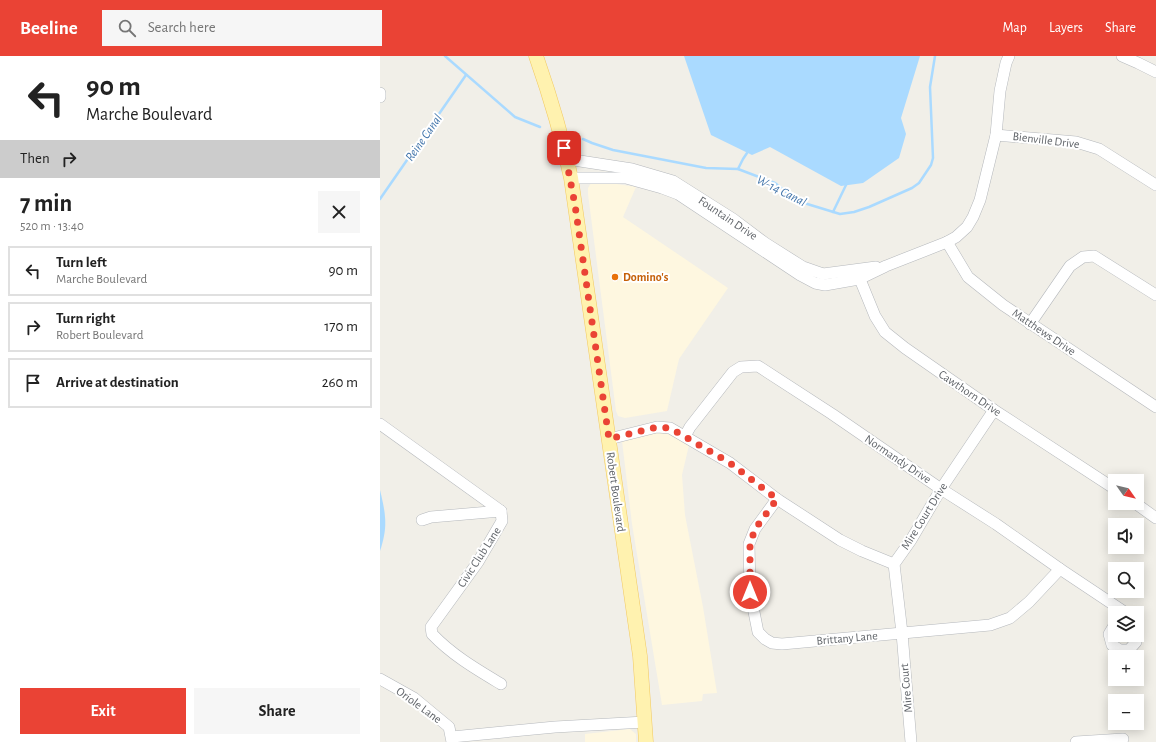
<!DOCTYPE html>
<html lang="en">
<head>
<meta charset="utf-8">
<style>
  :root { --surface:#fff; --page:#f6f6f6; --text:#222; --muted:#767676; --line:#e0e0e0; --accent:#ea4335 }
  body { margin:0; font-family:"Alegreya Sans",sans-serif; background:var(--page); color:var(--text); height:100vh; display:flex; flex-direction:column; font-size:15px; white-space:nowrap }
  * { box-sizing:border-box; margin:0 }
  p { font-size:13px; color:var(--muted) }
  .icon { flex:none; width:22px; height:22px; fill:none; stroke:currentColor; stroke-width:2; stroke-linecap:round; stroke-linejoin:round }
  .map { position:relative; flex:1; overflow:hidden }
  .side { display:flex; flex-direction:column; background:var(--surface); width:380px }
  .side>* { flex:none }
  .guide { background:#fff; color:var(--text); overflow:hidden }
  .needle { width:26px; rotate:124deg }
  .fabs { position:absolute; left:728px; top:418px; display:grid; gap:8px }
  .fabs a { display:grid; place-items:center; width:36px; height:36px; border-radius:0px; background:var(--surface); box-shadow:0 2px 10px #0003; font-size:20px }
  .pin { position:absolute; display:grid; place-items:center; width:34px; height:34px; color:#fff; margin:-17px; border-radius:8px; box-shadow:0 2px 6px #0006 }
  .me { position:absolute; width:44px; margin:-22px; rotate:0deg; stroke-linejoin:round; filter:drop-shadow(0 0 3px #0008) }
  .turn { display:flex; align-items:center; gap:14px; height:84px; padding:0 20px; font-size:18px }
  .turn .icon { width:52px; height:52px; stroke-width:2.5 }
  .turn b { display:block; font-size:28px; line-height:34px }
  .then { display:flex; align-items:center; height:38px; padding:0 20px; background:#0003; gap:8px; font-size:15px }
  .round { display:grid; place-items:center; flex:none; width:42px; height:42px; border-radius:0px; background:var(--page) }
  .headline { display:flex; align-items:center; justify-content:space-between; height:68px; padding:0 20px }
  h1 { font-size:24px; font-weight:700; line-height:30px }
  .cta { display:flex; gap:8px; margin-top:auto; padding:8px 20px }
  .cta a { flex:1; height:46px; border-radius:0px; background:var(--accent); color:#fff; font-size:16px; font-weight:700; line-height:46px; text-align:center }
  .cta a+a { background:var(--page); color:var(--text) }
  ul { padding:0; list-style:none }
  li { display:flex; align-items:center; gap:12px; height:50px; margin:0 8px 6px; padding:0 12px; border:2px solid var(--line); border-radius:0px }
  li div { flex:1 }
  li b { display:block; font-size:15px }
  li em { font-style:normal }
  header { display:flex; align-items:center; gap:24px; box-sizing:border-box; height:56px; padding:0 20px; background:var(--accent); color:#fff }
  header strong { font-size:19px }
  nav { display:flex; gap:22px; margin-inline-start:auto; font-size:14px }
  .search { width:280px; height:36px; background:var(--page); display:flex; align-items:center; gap:10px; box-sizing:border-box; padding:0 14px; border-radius:0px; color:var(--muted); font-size:15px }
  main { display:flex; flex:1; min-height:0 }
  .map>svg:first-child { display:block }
</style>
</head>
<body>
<header>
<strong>Beeline</strong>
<div class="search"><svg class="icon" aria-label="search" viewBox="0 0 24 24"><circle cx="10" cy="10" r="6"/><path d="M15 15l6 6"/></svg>Search here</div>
<nav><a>Map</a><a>Layers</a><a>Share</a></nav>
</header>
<main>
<section class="side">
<div class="guide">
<div class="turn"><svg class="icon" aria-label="left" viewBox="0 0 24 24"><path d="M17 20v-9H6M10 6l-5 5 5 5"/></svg><div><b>90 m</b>Marche Boulevard</div></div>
<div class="then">Then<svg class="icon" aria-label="right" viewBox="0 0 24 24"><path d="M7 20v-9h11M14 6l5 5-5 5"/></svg></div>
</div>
<div class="headline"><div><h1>7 min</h1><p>520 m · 13:40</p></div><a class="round"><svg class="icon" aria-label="close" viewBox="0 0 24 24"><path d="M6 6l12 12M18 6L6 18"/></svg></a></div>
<ul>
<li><svg class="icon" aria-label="left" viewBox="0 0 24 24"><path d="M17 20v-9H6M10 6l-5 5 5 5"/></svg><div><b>Turn left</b><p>Marche Boulevard</p></div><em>90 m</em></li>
<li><svg class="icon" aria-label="right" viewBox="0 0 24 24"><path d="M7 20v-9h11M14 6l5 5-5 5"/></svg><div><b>Turn right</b><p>Robert Boulevard</p></div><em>170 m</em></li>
<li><svg class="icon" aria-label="arrive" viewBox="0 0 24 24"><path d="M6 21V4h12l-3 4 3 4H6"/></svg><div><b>Arrive at destination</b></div><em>260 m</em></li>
</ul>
<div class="cta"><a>Exit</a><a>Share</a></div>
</section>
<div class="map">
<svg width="776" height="686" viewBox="0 0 776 686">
  <rect width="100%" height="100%" fill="#f1efe8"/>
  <!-- commercial -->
  <g fill="#fef7e0">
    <path d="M217,125L256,131L243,161L348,232L299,303L287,355L245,362L238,360L236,355L208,138V132L211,127Z"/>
    <path d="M276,375H288L309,389L302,419L305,459L323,551L337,637L323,638L322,645L282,649L252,468L242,385Z"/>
    <path d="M250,673L256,678V686H205V678Z"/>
  </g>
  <!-- water -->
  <g fill="#aadaff">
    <path d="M304,0H540L521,62L526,78L519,102L483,127L461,130L390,91L372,99L331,79Z"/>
    <path d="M0,434C6,459 8,471 0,495Z"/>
  </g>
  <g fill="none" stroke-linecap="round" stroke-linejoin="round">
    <!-- stream -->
    <g stroke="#aadaff" stroke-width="2.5">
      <path d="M65,0L135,61L160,71"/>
      <path d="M203,83L212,87L233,94L326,112L358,113L395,127L411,140L424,147L460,158L474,156L489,151L532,132L539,127L551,109L553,102L550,31L555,0"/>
      <path d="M358,113L363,103L367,97"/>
      <path d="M0,143L86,19"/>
      <path d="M453,156L466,129"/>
    </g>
    <defs>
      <g id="minor">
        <path d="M742,0L758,7L776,16"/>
        <path d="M0,37V41"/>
        <path d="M616,79L696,86L719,93L776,129"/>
        <path d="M187,103L252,113L293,125L353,163L385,187L423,211L443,218L496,211"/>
        <path d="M191,122H246L282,132L298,138L420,219L435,227L445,229L479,223L506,210L567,186L576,181L587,171L593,161L600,144L616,79L620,35L626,7L629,0"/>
        <path d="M567,186L588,221L623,249L776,351"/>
        <path d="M477,216L495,260L505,276L525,292L614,354L735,433"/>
        <path d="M650,268L690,210L703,201L714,200L776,239"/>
        <path d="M0,368L121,455L122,465L98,506L51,571L52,578C72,599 96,613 121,628"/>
        <path d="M305,380L310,371L353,316L361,311L378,310L452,358L561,433L616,468L680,513L746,557"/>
        <path d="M229,383L277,371L290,372L350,407L397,443L460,484L482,495L514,508"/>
        <path d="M397,443L375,473L369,488L370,536L378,576L385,583L392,587L402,588L610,569L630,562L649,546L680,513"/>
        <path d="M755,447L776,462"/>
        <path d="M42,464L51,461L121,455"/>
        <path d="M735,568L729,578L732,589L740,594H749L756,586V579"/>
        <path d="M0,623L34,642L69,671L72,686"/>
        <path d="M72,681L175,671L265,666"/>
        <path d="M531,686L522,577L514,508L531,484L561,433L614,354"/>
        <path d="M696,686L743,683"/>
      </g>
      <path id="major" d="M156,0C170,40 182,80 191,122L260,600L266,686"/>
    </defs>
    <!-- minor casing -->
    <use href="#minor" stroke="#b5b8bc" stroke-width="12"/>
    <!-- major casing -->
    <use href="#major" stroke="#f2c960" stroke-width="15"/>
    <!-- minor -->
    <use href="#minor" stroke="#fff" stroke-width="11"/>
    <!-- major -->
    <use href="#major" stroke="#fff2af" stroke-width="14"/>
  </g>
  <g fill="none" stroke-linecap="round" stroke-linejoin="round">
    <!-- route -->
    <path stroke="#ea4335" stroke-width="7" stroke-dasharray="0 12.6" d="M184,92L195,149L229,383L277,371L290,372L350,407L397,443L375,473L370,488V536"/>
  </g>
  <!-- markers -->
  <circle fill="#e8710a" stroke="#fff" stroke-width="1.5" cx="235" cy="221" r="4"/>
  <g text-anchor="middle" stroke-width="4" stroke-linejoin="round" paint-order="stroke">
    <!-- street labels -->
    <g font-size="12" fill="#5f6368" stroke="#fff">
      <text transform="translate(666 84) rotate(7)" y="4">Bienville Drive</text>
      <text transform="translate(348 162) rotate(34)" y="4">Fountain Drive</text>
      <text transform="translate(664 276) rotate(34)" y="4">Matthews Drive</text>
      <text transform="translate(590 337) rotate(34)" y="4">Cawthorn Drive</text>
      <text transform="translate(518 403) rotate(34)" y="4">Normandy Drive</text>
      <text transform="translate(236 436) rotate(82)" y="4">Robert Boulevard</text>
      <text transform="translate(544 460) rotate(-58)" y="4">Mire Court Drive</text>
      <text transform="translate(99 501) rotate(-57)" y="4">Civic Club Lane</text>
      <text transform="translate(467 582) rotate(-5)" y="4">Brittany Lane</text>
      <text transform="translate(526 632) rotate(-95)" y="4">Mire Court</text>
      <text transform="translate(39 649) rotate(36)" y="4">Oriole Lane</text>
    </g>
    <!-- food labels -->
    <g font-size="12" font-weight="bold" fill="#c56008" stroke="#fff" text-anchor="start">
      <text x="243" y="225">Domino's</text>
    </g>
    <!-- water labels -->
    <g font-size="13" font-style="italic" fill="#4174aa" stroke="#fff">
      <text transform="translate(43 81) rotate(-55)" y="5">Reine Canal</text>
      <text transform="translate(402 134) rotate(27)" y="5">W-14 Canal</text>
    </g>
  </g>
</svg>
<div class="fabs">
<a><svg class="needle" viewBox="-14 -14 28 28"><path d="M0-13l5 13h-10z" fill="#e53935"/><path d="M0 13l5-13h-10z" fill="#767676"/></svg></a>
<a><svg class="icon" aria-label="sound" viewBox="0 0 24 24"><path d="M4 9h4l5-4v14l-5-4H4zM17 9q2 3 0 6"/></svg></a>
<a><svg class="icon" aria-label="search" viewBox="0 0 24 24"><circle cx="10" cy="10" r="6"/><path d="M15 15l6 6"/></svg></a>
<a><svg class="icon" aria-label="layers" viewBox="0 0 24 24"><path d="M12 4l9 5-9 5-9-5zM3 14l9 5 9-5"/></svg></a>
<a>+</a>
<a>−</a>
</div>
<div class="pin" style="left:184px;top:92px;background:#d93025"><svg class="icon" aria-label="arrive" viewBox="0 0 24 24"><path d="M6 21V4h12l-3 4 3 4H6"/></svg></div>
<svg class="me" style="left:370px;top:536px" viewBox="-20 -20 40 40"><circle r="17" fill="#ea4335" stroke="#fff" stroke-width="3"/><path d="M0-11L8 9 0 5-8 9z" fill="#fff"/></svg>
</div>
</main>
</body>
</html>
